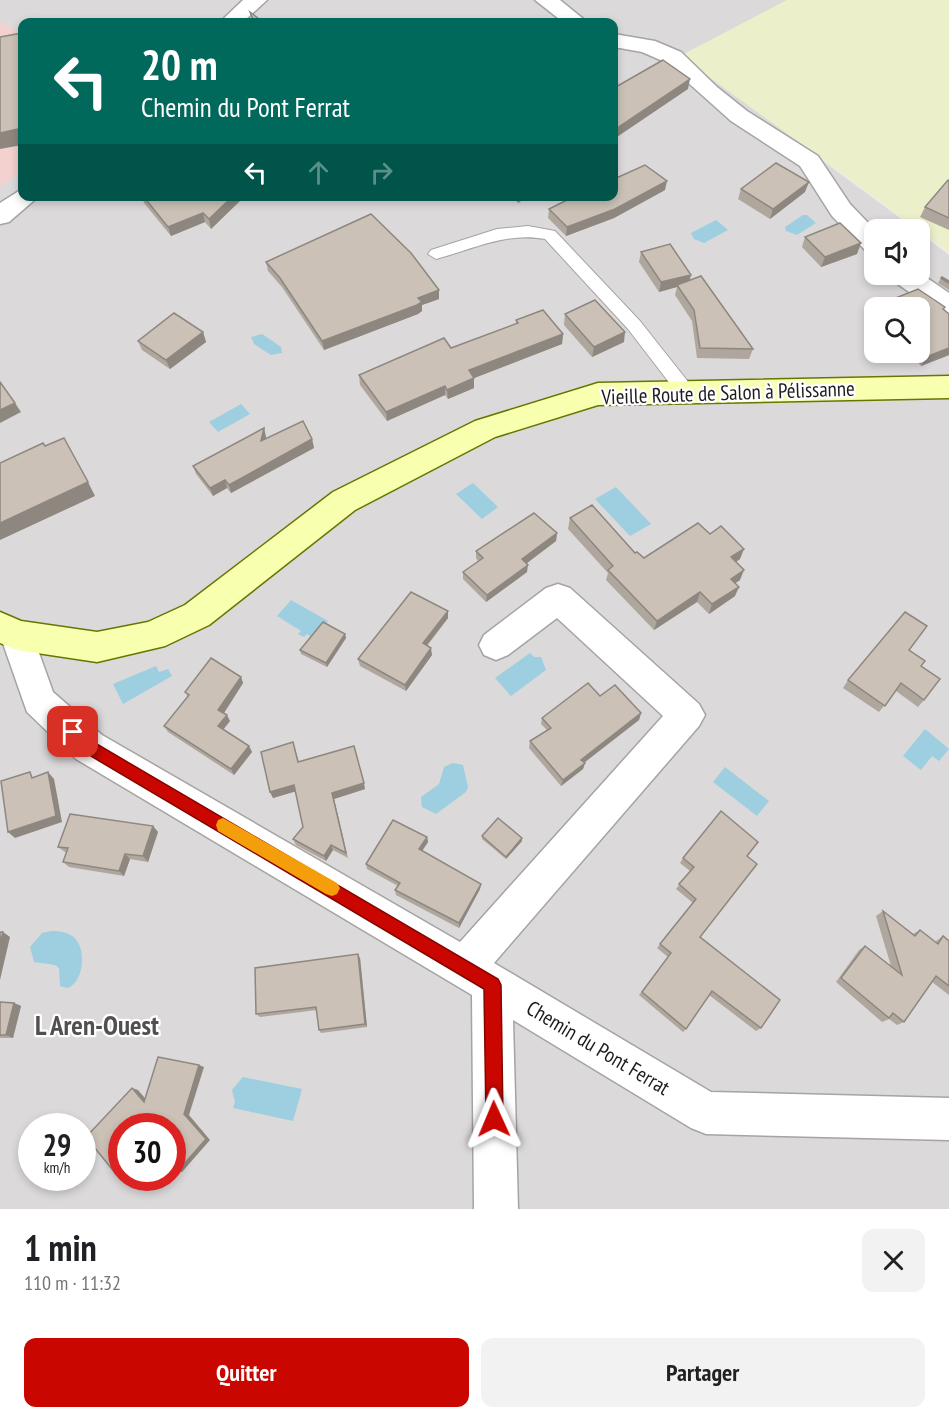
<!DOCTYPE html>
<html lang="fr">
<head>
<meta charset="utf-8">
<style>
  :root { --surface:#fff; --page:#f2f2f2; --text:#202124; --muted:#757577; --accent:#c90700 }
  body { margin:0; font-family:"PT Sans Narrow",sans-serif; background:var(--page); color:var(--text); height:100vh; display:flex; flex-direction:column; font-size:22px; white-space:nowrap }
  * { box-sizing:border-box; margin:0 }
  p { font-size:20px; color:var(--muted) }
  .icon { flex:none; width:33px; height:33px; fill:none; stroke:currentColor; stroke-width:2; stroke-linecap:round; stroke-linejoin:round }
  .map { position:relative; height:1209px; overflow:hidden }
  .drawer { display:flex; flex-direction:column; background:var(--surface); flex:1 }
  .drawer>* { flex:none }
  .hud { position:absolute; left:18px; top:18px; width:600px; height:183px; border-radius:12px; box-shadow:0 3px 9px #0003; background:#00695c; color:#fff; overflow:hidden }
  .controls { position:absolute; left:864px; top:219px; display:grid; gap:12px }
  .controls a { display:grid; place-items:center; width:66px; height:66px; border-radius:12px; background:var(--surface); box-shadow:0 3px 9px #0003; font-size:30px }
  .speed { position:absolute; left:18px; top:1113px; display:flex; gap:12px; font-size:30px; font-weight:700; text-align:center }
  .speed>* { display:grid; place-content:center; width:78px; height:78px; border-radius:50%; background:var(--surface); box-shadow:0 3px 9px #0003; line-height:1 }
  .speed small { font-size:15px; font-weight:400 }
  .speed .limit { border:9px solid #d22; background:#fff; color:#111 }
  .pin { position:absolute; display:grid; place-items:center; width:51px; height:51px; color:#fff; margin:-26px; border-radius:12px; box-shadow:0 3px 9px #0006 }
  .me { position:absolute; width:66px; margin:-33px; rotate:359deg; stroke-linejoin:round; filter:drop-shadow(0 0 4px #0008) }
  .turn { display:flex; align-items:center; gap:21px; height:126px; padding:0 24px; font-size:27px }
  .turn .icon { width:78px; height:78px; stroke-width:2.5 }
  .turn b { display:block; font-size:42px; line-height:51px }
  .lanes { display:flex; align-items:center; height:57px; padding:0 24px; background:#0003; justify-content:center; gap:30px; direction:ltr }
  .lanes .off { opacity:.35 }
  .round { display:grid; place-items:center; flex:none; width:63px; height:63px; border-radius:12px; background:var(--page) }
  .head { display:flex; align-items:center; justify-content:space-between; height:102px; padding:0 24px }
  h1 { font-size:36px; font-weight:700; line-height:45px }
  .button { display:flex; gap:12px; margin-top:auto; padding:12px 24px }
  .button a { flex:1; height:69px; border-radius:12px; background:var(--accent); color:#fff; font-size:24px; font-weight:700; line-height:69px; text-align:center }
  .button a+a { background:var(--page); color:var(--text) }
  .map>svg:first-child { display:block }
</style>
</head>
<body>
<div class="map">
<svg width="949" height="1209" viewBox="0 0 949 1209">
  <rect width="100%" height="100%" fill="#efebe1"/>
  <!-- residential -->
  <path fill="#dbd9d9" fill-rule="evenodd" d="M0,0H787L782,3L808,150L915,229L874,230V274H920V233L949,255V1209H0ZM22,22H614V196H22ZM874,308H920V352H874ZM32,1126H82V1178H32ZM122,1126H172V1178H122Z"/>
  <!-- commercial -->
  <path fill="#f2d1ce" d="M0,22L22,33V171L0,187Z"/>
  <!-- farmland -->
  <path fill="#ecf0ca" d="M787,0H949V251L680,56Z"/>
  <!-- water -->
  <g fill="#9dcfe1">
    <path d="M803,215H807L816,223L797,235L786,231L785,227Z"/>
    <path d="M716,220L728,230L704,243L694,239L691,233Z"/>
    <path d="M262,334L281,347L282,353L271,355L254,344L251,337Z"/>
    <path d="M241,404L250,414L218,432L209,422Z"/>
    <path d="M473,483L498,507L482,519L456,494Z"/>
    <path d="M616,487L651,524L630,536L595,499Z"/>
    <path d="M291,600L328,621L314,639L307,634L304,637L298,634L301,631L277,616Z"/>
    <path d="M530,653L534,657H541L546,670L511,696L495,678Z"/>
    <path d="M156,666L159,672L168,669L172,676L123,704L113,684Z"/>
    <path d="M925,729L949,749L939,761L932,756L921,770L903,756Z"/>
    <path d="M453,763L463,765L468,787L466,792L436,814L422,807L421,797L439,784L444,767Z"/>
    <path d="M725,767L769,801L757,816L713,782Z"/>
    <path d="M51,931C59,931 72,932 77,941C86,954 83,981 68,988L60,986L59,968L55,965L34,962L30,947L42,933Z"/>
    <path d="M243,1077L302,1089L293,1121L233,1108L235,1102L232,1090Z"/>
  </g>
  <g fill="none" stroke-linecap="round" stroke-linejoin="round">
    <defs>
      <path id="lane" d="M528,226L555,231L640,321L693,388L696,393L693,398H681L628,329L545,239C506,232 473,249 436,259L428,254L431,250L497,229Z"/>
      <g id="street">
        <path d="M243,0H267L243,22H220Z"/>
        <path d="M535,0H560L587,22H563Z"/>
        <path d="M614,34L655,41L681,52L717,87L747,111L818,156L850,204L875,230L874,253L865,250L832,216L800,166L731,121L665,62L642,52L614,47Z"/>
        <path d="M22,189V196H39L9,222L0,224V203Z"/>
        <path d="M920,273L949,293V316L939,313L892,280L888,274Z"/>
        <path d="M558,584L570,588L699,704L705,715L699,726L494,963L711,1092L949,1098V1140L706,1134L691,1128L513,1020L518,1209H474L472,995L76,759L27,712L0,635L5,625L17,620L29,625L53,692L102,735L460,942L663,716L557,618L508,655L496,660L484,655L479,645L484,635L546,588Z"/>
      </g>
      <path id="secondary" d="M949,376V398L598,405L495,437L355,510L209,625L165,646L97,662L17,650L0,643V612L21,621L97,632L148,622L185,605L333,492L475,421L598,383Z"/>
    </defs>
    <!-- lane casing -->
    <use href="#lane" stroke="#a4a4a4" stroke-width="2"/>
    <!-- street casing -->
    <use href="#street" stroke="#a4a4a4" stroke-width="3"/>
    <!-- secondary casing -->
    <use href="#secondary" stroke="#670" stroke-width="3"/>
    <!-- lane -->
    <use href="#lane" fill="#fff" fill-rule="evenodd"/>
    <!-- street -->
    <use href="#street" fill="#fff" fill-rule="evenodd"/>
    <!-- secondary -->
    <use href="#secondary" fill="#f8ffaf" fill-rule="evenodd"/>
  </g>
  <!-- wall -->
  <g fill="#afa69d">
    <path d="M949,181V230L920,217L925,207Z"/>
    <path d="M741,189L805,192L770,219L738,199Z"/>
    <path d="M665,190L614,218L566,236L548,218L549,209Z"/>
    <path d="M142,196H245L211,229L205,222L171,236L144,203Z"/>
    <path d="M511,196H528L518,203Z"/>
    <path d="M805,237L857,254L821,267L802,247Z"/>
    <path d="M641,252L690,280L753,349L749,359L697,358L692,321L675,295L677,287L659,292L639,262Z"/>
    <path d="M266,262L439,299L422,305V311L418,314L324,350L282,287L268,271Z"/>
    <path d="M941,278L949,281V290L938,283Z"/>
    <path d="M888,301L944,309L949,314V355L921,366L909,352H920V308H885Z"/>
    <path d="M565,314L624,342L592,357L564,325Z"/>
    <path d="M516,320L563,334L562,344L474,378V388L448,399L445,395L387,421L360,385L359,375L451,348L516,324Z"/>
    <path d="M203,332L206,342L170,369L142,350L138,341Z"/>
    <path d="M264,428L266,438L312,439L314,448L231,493L227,488L213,496L196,474L193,466Z"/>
    <path d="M570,518L644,558L710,534L740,559L736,562L740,580L735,583V596L709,614L697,602L654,630L606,580L608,573L568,529Z"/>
    <path d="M557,533L556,541L526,563L527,572L486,602L463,579V572L478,561L476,558V551Z"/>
    <path d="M448,611V618L427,646L432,655L406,691L360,666L358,659Z"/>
    <path d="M345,634L346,638L327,667L301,654L300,650Z"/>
    <path d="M909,650L921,666L924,700L918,707L896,691L879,712L843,688L848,680Z"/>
    <path d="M241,677L243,683L224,713L230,721L223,730L249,746L252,752L234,775L168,732L164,726L188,697L185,692Z"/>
    <path d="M600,696L641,713L639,720L584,762L585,763L583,769L561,786L529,748L530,741L547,730L541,724L542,718Z"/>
    <path d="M293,742L299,762L365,789L334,799L348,858L333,850L326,861L296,845L293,839L303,827L296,791L273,798L270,792Z"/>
    <path d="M153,826L158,832L148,862L130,859L124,876L69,867L63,862L67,853L65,852L58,847Z"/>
    <path d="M482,836L522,838V841L506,859L482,839Z"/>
    <path d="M427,837L428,842L422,851L481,884L480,889L459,928L396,895L395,890L398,886L367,869L366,864Z"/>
    <path d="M747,856L700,937L761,1028L756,1031L709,995L686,1029L683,1032L639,995L668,957L657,948L693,903L676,889L690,871L680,863L683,858Z"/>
    <path d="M883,911L913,934L920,930L935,942L943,936L949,941V995L932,982L904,1022L897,1025L889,1019L882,1022L836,982L859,950L865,946L891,966L876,916Z"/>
    <path d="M360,958L367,1027L321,1033L319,1030L317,1010L260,1017L256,1014Z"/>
    <path d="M0,1002L14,1003L21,1006L13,1038H0Z"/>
  </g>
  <!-- shaded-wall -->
  <g fill="#8e8780">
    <path d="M690,79L688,89L614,139V130Z"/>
    <path d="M22,125V145L0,149V133Z"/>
    <path d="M667,181L665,190L614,218L566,236L567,227Z"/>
    <path d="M809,182L805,192L770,219L773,209Z"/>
    <path d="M233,196H245L211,229L209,219Z"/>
    <path d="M480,196H488L480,200Z"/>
    <path d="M519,196H528L518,203Z"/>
    <path d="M203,213L205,222L171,236L168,227Z"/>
    <path d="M861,243L857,254L821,267L825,257Z"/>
    <path d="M691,275L689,284L677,285V287L659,292L661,282Z"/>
    <path d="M439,290V299L422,305V311L418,314L324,350L322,341L418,298Z"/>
    <path d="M203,332L206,342L170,369L166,360Z"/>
    <path d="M625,332L624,342L592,357L594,347Z"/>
    <path d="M563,334L562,344L469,380V370Z"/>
    <path d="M949,348V355L921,366L926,357Z"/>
    <path d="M474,378V388L448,399L447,390Z"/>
    <path d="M445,386V395L387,421L386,412Z"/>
    <path d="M15,403L21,412L0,423V410Z"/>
    <path d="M264,428L266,437L263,449L261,441Z"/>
    <path d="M312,439L314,448L231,493L229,485Z"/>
    <path d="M225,480L227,488L213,496L210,488Z"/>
    <path d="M88,482L95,496L0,540V523Z"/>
    <path d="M557,533L556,541L522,567V559Z"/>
    <path d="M744,549L740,559L727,568L731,557Z"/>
    <path d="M528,565L527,572L486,602L487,595Z"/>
    <path d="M744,570L740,580L727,589L731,579Z"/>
    <path d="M739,587L735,596L709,614L712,604Z"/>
    <path d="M700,592L697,602L654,630L657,621Z"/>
    <path d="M448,611V618L423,650V643Z"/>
    <path d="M345,634L346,638L327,667L326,663Z"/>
    <path d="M431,648L432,655L406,691L405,685Z"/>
    <path d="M241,677L243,683L222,716L218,710Z"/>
    <path d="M641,713L639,720L580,766L581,760Z"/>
    <path d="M227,715L230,721L221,732L218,726Z"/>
    <path d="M249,746L252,752L234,775L231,769Z"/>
    <path d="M585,763L583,769L561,786L563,780Z"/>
    <path d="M48,772L54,779L62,822L15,838L8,832Z"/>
    <path d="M364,783L365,789L334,799L348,858L332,793Z"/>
    <path d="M294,785L297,791L273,798L270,792Z"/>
    <path d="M153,826L158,832L148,862L143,856Z"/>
    <path d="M427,837L428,842L420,854L419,849Z"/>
    <path d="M522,838V841L506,859V857Z"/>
    <path d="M331,845L333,850L326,861L324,856Z"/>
    <path d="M125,854L130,859L124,876L119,871Z"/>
    <path d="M481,884L480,889L459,928V923Z"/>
    <path d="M3,932L10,937L0,980V943Z"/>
    <path d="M358,954L360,958L367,1027L365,1024Z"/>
    <path d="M14,1003L21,1006L13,1038L6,1035Z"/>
    <path d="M199,1065L204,1067L189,1115L210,1140L182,1172H177L184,1114Z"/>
    <path d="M132,1088L138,1090L149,1103L144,1102Z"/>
    <path d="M122,1167L121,1174L115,1173Z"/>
  </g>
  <!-- building -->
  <g fill="#cbc1b7" stroke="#8e8780" stroke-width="1.5">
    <path d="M250,12L263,22H254Z"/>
    <path d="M22,33V125L18,129L0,133V37Z"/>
    <path d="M663,60L690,79L614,130V88Z"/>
    <path d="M776,163L809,182L773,209L741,189Z"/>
    <path d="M645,165L667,181L615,209L567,227L549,209L575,196H614V179Z"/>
    <path d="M948,180L949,181V218L925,207Z"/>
    <path d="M143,196H233L209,219L203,213L168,227Z"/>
    <path d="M371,214L411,253L439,290L418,298L422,302L417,305L322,341L280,278L266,262Z"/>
    <path d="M840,223L861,243L825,257L805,237Z"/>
    <path d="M670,244L691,275L661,282L641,252Z"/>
    <path d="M701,276L753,349L700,348L694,310L677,285Z"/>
    <path d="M942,277L949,281V283L941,278Z"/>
    <path d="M918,289L945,307L943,309L949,314V348L926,357L920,350V308H894L888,301Z"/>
    <path d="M595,300L625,332L594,347L565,314Z"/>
    <path d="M543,310L563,334L469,370L474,378L447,390L445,386L386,412L359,375L444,338L451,348L518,323L516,320Z"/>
    <path d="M174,313L203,332L166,360L138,341Z"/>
    <path d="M0,382L15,403L0,410Z"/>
    <path d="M303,421L312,439L229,485L225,480L210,488L193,466L264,428L261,441Z"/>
    <path d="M64,438L88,482L0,523V463L43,443L45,446Z"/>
    <path d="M592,505L635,553L637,552L644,558L698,523L710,534L721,526L744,549L731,557L744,570L731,579L739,587L712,604L700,592L657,621L608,570L613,566L570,518Z"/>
    <path d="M534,513L557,533L522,559L528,565L487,595L463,572L483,558L476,551Z"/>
    <path d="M411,592L448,611L423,643L431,648L405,685L358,659Z"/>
    <path d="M905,612L927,626L909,650L925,661L921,666L940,679L924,700L901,683L885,706L848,680Z"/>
    <path d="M323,622L345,634L326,663L300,650Z"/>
    <path d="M211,658L241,677L218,710L227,715L218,726L249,746L231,769L164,726L189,695L185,692Z"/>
    <path d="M588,683L600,696L615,685L641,713L581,760L585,763L563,780L530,741L551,728L542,718Z"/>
    <path d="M293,742L298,762L354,746L364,783L332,793L346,853L331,845L324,856L293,839L303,827L294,785L270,792L261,752Z"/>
    <path d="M30,772L32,778L48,772L56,816L8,832L1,781Z"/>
    <path d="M721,811L758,842L747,856L757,864L700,937L780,1000L761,1028L712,991L686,1029L642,992L671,953L660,944L696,899L679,884L694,867L683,858Z"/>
    <path d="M70,814L153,826L143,856L125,854L119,871L63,862L68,848L58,847Z"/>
    <path d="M498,818L522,838L506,857L482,836Z"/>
    <path d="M393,820L427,837L419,849L481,884L459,923L395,890L400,883L366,864Z"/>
    <path d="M883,911L915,936L920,930L938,944L943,936L949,941V986L936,976L904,1022L893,1013L889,1018L841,978L865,946L902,975Z"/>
    <path d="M0,932H3L0,943Z"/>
    <path d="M358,954L365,1024L319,1030L316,1007L256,1014L255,968Z"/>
    <path d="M0,1002L14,1003L6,1035H0Z"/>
    <path d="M158,1057L199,1065L184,1114L206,1139L177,1172L172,1166V1126H122V1167L115,1173L86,1137L132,1088L144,1102Z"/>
  </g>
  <!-- route -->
  <path fill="#c90700" stroke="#830500" stroke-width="1.5" d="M73,725L95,743L498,979L501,985L503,1119L501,1126L494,1128L488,1126L486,1119L484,989L84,752L65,732Z"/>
  <!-- slow -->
  <path fill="#f59e0b" d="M223,818L337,883L340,888L337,894L332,896L326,894L218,831L216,825L218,820Z"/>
  <g text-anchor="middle" stroke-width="4.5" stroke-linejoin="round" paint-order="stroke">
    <!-- street labels -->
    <g font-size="21" fill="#1d1d1d" stroke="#fff">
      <text transform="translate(728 393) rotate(-2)" y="7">Vieille Route de Salon à Pélissanne</text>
      <text transform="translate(598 1048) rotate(31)" y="7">Chemin du Pont Ferrat</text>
    </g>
    <!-- near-neighbourhood labels -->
    <g font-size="27" font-weight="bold" fill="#505050" stroke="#fff">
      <text x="97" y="1035">L Aren-Ouest</text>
    </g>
  </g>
</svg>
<div class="controls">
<a><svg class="icon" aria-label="sound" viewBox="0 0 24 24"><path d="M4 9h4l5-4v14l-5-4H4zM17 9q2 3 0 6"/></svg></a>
<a><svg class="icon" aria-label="search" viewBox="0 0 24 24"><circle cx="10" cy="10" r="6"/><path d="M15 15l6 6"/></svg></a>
</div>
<div class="speed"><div>29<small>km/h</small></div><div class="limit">30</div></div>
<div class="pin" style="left:73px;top:732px;background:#d93025"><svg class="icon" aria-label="arrive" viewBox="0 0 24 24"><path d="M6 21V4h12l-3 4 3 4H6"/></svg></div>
<svg class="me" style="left:494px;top:1119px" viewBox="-20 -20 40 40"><path d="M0-17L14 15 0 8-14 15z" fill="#c90700" stroke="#fff" stroke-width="4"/></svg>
<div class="hud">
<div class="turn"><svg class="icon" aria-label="left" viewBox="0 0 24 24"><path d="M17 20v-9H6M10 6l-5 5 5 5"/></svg><div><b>20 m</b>Chemin du Pont Ferrat</div></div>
<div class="lanes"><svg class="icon" aria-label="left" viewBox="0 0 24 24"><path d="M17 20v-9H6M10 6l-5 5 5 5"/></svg><svg class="icon off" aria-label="ahead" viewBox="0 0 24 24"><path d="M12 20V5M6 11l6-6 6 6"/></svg><svg class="icon off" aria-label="right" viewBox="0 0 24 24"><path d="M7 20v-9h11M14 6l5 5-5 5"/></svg></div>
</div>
</div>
<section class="drawer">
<div class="head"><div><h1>1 min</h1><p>110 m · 11:32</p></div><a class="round"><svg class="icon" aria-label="close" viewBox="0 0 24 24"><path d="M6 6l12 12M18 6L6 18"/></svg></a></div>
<div class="button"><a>Quitter</a><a>Partager</a></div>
</section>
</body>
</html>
